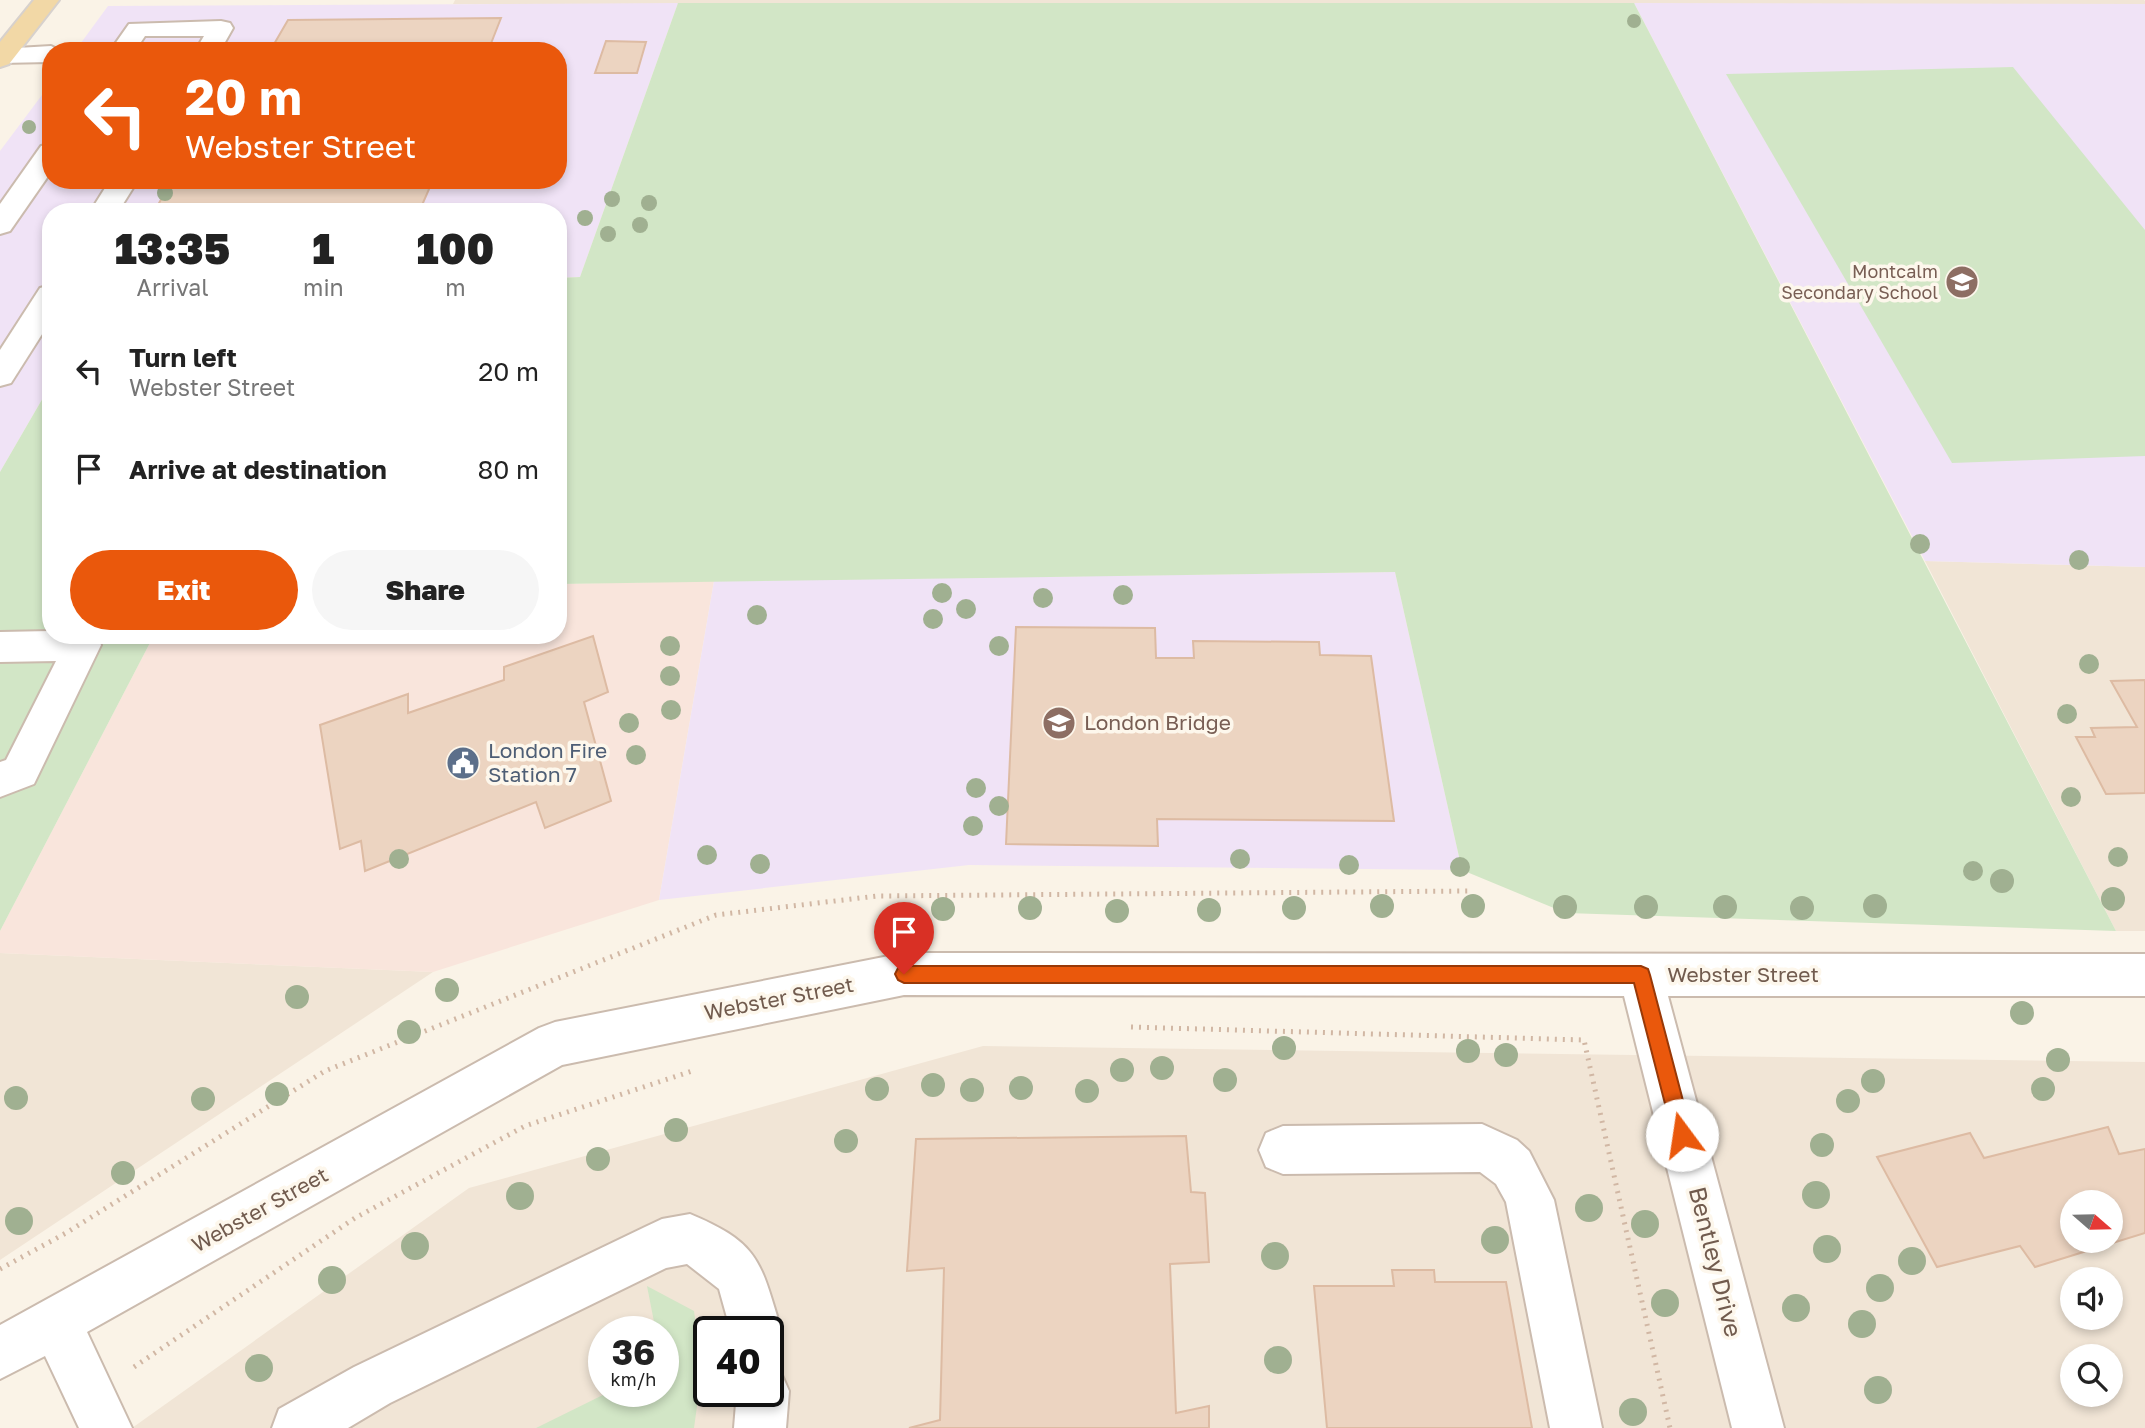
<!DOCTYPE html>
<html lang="en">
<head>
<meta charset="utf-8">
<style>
  :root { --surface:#fff; --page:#f6f6f6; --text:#222; --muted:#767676; --accent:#ea580c }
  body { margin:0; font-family:"Golos Text",sans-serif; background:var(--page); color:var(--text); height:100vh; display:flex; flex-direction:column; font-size:26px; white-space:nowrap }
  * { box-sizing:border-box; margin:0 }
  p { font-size:23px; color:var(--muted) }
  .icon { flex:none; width:38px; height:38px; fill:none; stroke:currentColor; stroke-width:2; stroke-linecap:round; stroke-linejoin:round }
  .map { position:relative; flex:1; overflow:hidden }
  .sheet { position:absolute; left:42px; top:203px; width:525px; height:441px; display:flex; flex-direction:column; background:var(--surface); border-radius:28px; box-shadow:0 4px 10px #0003 }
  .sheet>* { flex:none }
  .banner { position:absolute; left:42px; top:42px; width:525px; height:147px; border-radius:28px; box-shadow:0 4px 10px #0003; background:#ea580c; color:#fff; overflow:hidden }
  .needle { width:46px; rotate:110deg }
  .tools { position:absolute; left:2060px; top:1190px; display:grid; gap:14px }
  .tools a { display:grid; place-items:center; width:63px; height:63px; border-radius:50%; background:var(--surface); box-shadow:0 4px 10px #0003; font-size:35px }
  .speed { position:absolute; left:588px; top:1316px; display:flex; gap:14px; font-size:35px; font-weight:700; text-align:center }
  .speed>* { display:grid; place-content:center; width:91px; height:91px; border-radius:50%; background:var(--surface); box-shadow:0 4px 10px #0003; line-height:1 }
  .speed small { font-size:18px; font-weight:400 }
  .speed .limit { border:4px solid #111; border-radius:10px; background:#fff; color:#111 }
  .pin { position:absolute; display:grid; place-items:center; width:60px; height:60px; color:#fff; margin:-72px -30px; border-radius:50% 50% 50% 0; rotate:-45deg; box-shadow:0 0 7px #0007 }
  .pin .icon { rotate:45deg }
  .me { position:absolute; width:77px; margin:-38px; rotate:346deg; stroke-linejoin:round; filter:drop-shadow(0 0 5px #0008) }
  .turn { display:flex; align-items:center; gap:24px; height:147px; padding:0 28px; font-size:32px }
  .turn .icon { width:91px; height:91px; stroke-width:2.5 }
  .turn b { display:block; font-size:49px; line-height:60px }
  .eta { display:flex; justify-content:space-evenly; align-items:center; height:119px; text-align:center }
  .eta b { font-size:42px; font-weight:800; line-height:49px }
  .action { display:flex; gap:14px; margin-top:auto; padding:14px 28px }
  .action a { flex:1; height:80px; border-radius:42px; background:var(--accent); color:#fff; font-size:28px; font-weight:800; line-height:80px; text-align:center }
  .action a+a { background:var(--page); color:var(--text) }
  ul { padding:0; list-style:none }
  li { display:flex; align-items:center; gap:21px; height:98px; padding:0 28px }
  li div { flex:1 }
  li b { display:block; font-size:26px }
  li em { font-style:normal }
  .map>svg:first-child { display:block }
</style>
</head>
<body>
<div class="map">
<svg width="2145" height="1428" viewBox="0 0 2145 1428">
  <rect width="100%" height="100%" fill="#faf3e7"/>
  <!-- residential -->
  <g fill="#f1e5d6" fill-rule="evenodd">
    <path d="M455,0H2144L2145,1V4H453Z"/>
    <path d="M1925,561L2145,567V931H2116Z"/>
    <path d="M0,953L433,972L0,1260Z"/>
    <path d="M983,1046L2145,1062V1428H132L469,1188ZM2072,1202H2110V1241H2072ZM2072,1279H2110V1318H2072ZM604,1332H663V1391H604ZM709,1332H768V1391H709ZM2072,1356H2110V1395H2072Z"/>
  </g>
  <!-- commercial -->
  <path fill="#f9e5dc" d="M714,581L659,900L433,972L0,953V931L154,635H558V584Z"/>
  <!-- education -->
  <g fill="#f0e3f6">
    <path d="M678,3L580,277L558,278V212H51V384L0,472V151L51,83V180H558V51H75L108,6Z"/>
    <path d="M1634,3L2145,4V567L1925,561Z"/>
    <path d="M1395,572L1462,870L969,865L659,900L714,581Z"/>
  </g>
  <!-- green -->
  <g fill="#d2e6c6">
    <path d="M678,3H1634L2116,931L1566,913L1462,870L1395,572L558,584V278L580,277Z"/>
    <path d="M2013,67L2145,230V456L1952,463L1726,74Z"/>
    <path d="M51,384V635H154L0,931V472Z"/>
    <path d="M647,1286L694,1311L702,1370L694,1428H536L611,1391H663V1332H656Z"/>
  </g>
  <!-- building -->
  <g fill="#ecd4c1" stroke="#ddbba3" stroke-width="2" fill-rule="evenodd">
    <path d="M501,18L488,51H270L288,20Z"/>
    <path d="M606,41L646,42L637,73H595Z"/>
    <path d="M172,180H433L419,212H154Z"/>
    <path d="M1016,627L1155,628L1156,658H1194L1193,641L1319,642L1320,655L1371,656L1394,821L1157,819L1158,846L1006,844Z"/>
    <path d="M593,636L608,692L584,702L611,801L545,828L536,802L365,871L361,841L340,849L320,725L408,694V713L504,680V667Z"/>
    <path d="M2145,680V793L2106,794L2076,737H2095L2091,728L2137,727L2111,681Z"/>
    <path d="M2108,1127L2119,1154L2145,1149V1233L2035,1267L2020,1246L1937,1267L1877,1157L1970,1133L1984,1158ZM2072,1202H2110V1241H2072Z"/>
    <path d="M1186,1136L1191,1192L1205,1193L1209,1262L1170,1264L1176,1413L1209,1406V1428H909L940,1420L944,1268L907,1271L916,1139Z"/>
    <path d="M1392,1270H1434L1435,1282H1506L1532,1428H1327L1314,1286H1394Z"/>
  </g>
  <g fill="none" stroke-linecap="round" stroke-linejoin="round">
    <defs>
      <g id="minor">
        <path d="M221,21L230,23L233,28L220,51H195L204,36H145L135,51H110L129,24Z"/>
        <path d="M51,46L61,51H51V62L0,63V49Z"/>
        <path d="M51,144V172L10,231L0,234V204L41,146Z"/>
        <path d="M110,180H138L118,212H90Z"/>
        <path d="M51,285V320L11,383L0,386V350L40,288Z"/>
        <path d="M51,631V635H96L101,645L34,784L0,797V762L6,760L56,661L0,662V632Z"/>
        <path d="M904,953L2145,954V996H1668L1784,1428H1732L1624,996L904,995L562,1065L87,1332L132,1428H79L45,1356L0,1379V1325L539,1028L555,1022Z"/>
        <path d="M1482,1124L1517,1140L1529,1151L1554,1200L1602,1428H1550L1506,1202L1496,1184L1480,1172L1283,1174L1266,1167L1259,1150L1266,1133L1283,1126Z"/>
        <path d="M690,1214C762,1244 760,1263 782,1332L775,1350L768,1353V1332H731L719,1289L687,1264L666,1268L390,1403L348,1428H272L279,1409L354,1367L645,1227L662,1219Z"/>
        <path d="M768,1367L781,1373L789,1391L786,1428H734L737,1391H768Z"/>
      </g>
      <path id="major" d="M34,0H59L9,64L0,67V42Z"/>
    </defs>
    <!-- minor casing -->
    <use href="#minor" stroke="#cbbbae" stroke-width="4"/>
    <!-- major casing -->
    <use href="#major" stroke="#d7d1cd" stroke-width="4"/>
    <!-- path -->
    <g stroke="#d1b7a4" stroke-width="5" stroke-dasharray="2 6" stroke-linecap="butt">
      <path d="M1131,1027L1584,1040L1670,1428"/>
      <path d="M0,1269L66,1233L325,1071L716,915L877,896L1468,891"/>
      <path d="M134,1367L355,1218L525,1126L695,1070"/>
    </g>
    <!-- minor -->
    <use href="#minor" fill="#fff" fill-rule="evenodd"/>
    <!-- major -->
    <use href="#major" fill="#f2d8a6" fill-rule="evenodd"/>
  </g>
  <!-- trees -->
  <g fill="#a0b091">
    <circle cx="1634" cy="21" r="7"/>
    <circle cx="29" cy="127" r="7"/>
    <circle cx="165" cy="193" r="8"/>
    <circle cx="612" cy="199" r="8"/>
    <circle cx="649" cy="203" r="8"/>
    <circle cx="585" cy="218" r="8"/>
    <circle cx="640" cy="225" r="8"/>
    <circle cx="608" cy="234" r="8"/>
    <circle cx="1920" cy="544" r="10"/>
    <circle cx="2079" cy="560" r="10"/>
    <circle cx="942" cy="593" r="10"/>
    <circle cx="1123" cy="595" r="10"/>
    <circle cx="1043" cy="598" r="10"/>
    <circle cx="966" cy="609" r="10"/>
    <circle cx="757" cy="615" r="10"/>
    <circle cx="933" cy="619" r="10"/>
    <circle cx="670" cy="646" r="10"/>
    <circle cx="999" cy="646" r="10"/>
    <circle cx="2089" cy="664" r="10"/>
    <circle cx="670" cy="676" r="10"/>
    <circle cx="671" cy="710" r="10"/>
    <circle cx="2067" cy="714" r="10"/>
    <circle cx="629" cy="723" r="10"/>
    <circle cx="636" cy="755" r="10"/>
    <circle cx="976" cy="788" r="10"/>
    <circle cx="2071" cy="797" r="10"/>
    <circle cx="999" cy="806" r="10"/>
    <circle cx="973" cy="826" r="10"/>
    <circle cx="707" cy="855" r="10"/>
    <circle cx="2118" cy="857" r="10"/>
    <circle cx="399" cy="859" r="10"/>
    <circle cx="1240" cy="859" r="10"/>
    <circle cx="760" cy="864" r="10"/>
    <circle cx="1349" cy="865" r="10"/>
    <circle cx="1460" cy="867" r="10"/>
    <circle cx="1973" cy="871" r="10"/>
    <circle cx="2002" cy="881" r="12"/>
    <circle cx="2113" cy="899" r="12"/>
    <circle cx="1382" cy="906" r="12"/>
    <circle cx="1473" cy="906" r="12"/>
    <circle cx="1875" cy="906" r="12"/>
    <circle cx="1565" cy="907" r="12"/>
    <circle cx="1646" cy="907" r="12"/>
    <circle cx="1725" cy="907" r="12"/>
    <circle cx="1030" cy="908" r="12"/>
    <circle cx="1294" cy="908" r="12"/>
    <circle cx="1802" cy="908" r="12"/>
    <circle cx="943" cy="909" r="12"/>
    <circle cx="1209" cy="910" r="12"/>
    <circle cx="1117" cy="911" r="12"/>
    <circle cx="447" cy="990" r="12"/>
    <circle cx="297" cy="997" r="12"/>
    <circle cx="2022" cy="1013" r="12"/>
    <circle cx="409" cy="1032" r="12"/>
    <circle cx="1284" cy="1048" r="12"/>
    <circle cx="1468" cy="1051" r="12"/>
    <circle cx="1506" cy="1055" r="12"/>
    <circle cx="2058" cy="1060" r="12"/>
    <circle cx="1162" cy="1068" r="12"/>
    <circle cx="1122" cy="1070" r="12"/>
    <circle cx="1225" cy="1080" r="12"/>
    <circle cx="1873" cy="1081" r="12"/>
    <circle cx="933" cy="1085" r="12"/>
    <circle cx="1021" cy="1088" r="12"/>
    <circle cx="877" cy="1089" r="12"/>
    <circle cx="2043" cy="1089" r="12"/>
    <circle cx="972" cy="1090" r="12"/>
    <circle cx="1087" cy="1091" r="12"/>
    <circle cx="277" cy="1094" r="12"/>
    <circle cx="16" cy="1098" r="12"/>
    <circle cx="203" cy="1099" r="12"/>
    <circle cx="1848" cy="1101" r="12"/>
    <circle cx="676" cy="1130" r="12"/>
    <circle cx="846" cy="1141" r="12"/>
    <circle cx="1822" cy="1145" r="12"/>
    <circle cx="598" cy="1159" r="12"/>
    <circle cx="123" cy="1173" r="12"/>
    <circle cx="1816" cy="1195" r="14"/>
    <circle cx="520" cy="1196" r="14"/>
    <circle cx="1589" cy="1208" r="14"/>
    <circle cx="19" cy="1221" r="14"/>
    <circle cx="1645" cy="1224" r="14"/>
    <circle cx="1495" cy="1240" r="14"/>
    <circle cx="415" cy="1246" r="14"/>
    <circle cx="1827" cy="1249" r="14"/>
    <circle cx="1275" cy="1256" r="14"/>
    <circle cx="1912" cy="1261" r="14"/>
    <circle cx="332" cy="1280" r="14"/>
    <circle cx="1880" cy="1288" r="14"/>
    <circle cx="1665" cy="1303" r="14"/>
    <circle cx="1796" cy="1308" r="14"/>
    <circle cx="1862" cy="1324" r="14"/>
    <circle cx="1278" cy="1360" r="14"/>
    <circle cx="259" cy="1368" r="14"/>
    <circle cx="1878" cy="1390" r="14"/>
    <circle cx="1633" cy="1412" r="14"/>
  </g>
  <!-- route -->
  <path fill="#ea580c" stroke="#983908" stroke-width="2" d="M904,966H1641L1648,969L1650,975L1692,1135L1689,1142L1682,1144L1676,1142L1673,1135L1634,983H904L898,980L895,974L898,968Z"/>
  <!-- icons -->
  <defs>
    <symbol id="school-disc" viewBox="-11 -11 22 22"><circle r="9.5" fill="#8d6e63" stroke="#fdf7ec"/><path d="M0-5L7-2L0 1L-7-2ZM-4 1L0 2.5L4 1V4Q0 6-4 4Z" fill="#fff"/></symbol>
    <symbol id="civic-disc" viewBox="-11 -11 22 22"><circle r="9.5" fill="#5c6f8a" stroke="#fdf7ec"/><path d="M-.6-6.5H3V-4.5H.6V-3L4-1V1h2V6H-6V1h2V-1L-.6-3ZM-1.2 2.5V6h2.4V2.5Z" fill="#fff"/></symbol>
  </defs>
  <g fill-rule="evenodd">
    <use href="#school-disc" x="1943" y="263" width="38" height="38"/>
    <use href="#school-disc" x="1040" y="704" width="38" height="38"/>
    <use href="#civic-disc" x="444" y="744" width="38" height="38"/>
  </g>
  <g text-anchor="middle" stroke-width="7" stroke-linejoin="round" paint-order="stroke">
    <!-- far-education labels -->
    <g font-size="18" fill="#785e54" stroke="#fdf7ec" text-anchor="end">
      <text x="1938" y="278">Montcalm<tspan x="1938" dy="21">Secondary School</tspan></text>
    </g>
    <!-- education labels -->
    <g font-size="21" fill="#785e54" stroke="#fdf7ec" text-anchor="start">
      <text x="1084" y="730">London Bridge</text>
    </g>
    <!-- service labels -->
    <g font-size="21" fill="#4e5e75" stroke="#fdf7ec" text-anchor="start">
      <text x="488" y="758">London Fire<tspan x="488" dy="24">Station 7</tspan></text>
    </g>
    <!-- street labels -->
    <g font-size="21" fill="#715b4e" stroke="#fdf7ec">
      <text x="1743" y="982">Webster Street</text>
      <text transform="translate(779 999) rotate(-11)" y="7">Webster Street</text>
      <text transform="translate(260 1210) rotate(-29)" y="7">Webster Street</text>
    </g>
    <!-- near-street labels -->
    <g font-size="24" fill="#715b4e" stroke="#fdf7ec">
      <text transform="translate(1715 1262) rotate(76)" y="8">Bentley Drive</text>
    </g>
  </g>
</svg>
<div class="tools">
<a><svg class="needle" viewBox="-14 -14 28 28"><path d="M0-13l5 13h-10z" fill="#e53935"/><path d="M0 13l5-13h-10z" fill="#767676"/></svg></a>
<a><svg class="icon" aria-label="sound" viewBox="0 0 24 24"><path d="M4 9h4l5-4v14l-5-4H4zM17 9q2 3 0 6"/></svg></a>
<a><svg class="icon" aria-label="search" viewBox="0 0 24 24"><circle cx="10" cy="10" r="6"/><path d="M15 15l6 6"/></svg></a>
</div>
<div class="speed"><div>36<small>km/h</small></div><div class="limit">40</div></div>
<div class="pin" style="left:904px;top:974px;background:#d93025"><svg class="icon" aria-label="arrive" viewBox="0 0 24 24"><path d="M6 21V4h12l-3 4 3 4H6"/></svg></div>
<svg class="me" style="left:1682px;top:1135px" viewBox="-20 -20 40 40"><circle r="19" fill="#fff"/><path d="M0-13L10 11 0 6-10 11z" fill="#ea580c"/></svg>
<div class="banner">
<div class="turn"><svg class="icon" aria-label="left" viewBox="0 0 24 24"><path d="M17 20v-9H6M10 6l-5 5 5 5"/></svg><div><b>20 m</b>Webster Street</div></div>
</div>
<section class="sheet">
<div class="eta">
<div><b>13:35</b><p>Arrival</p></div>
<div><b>1</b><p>min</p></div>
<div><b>100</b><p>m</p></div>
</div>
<ul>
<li><svg class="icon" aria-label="left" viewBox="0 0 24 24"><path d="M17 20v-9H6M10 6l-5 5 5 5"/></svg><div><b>Turn left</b><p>Webster Street</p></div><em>20 m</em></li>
<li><svg class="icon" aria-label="arrive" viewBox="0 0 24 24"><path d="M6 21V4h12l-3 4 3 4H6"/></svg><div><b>Arrive at destination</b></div><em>80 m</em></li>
</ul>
<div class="action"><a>Exit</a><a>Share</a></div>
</section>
</div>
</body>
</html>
